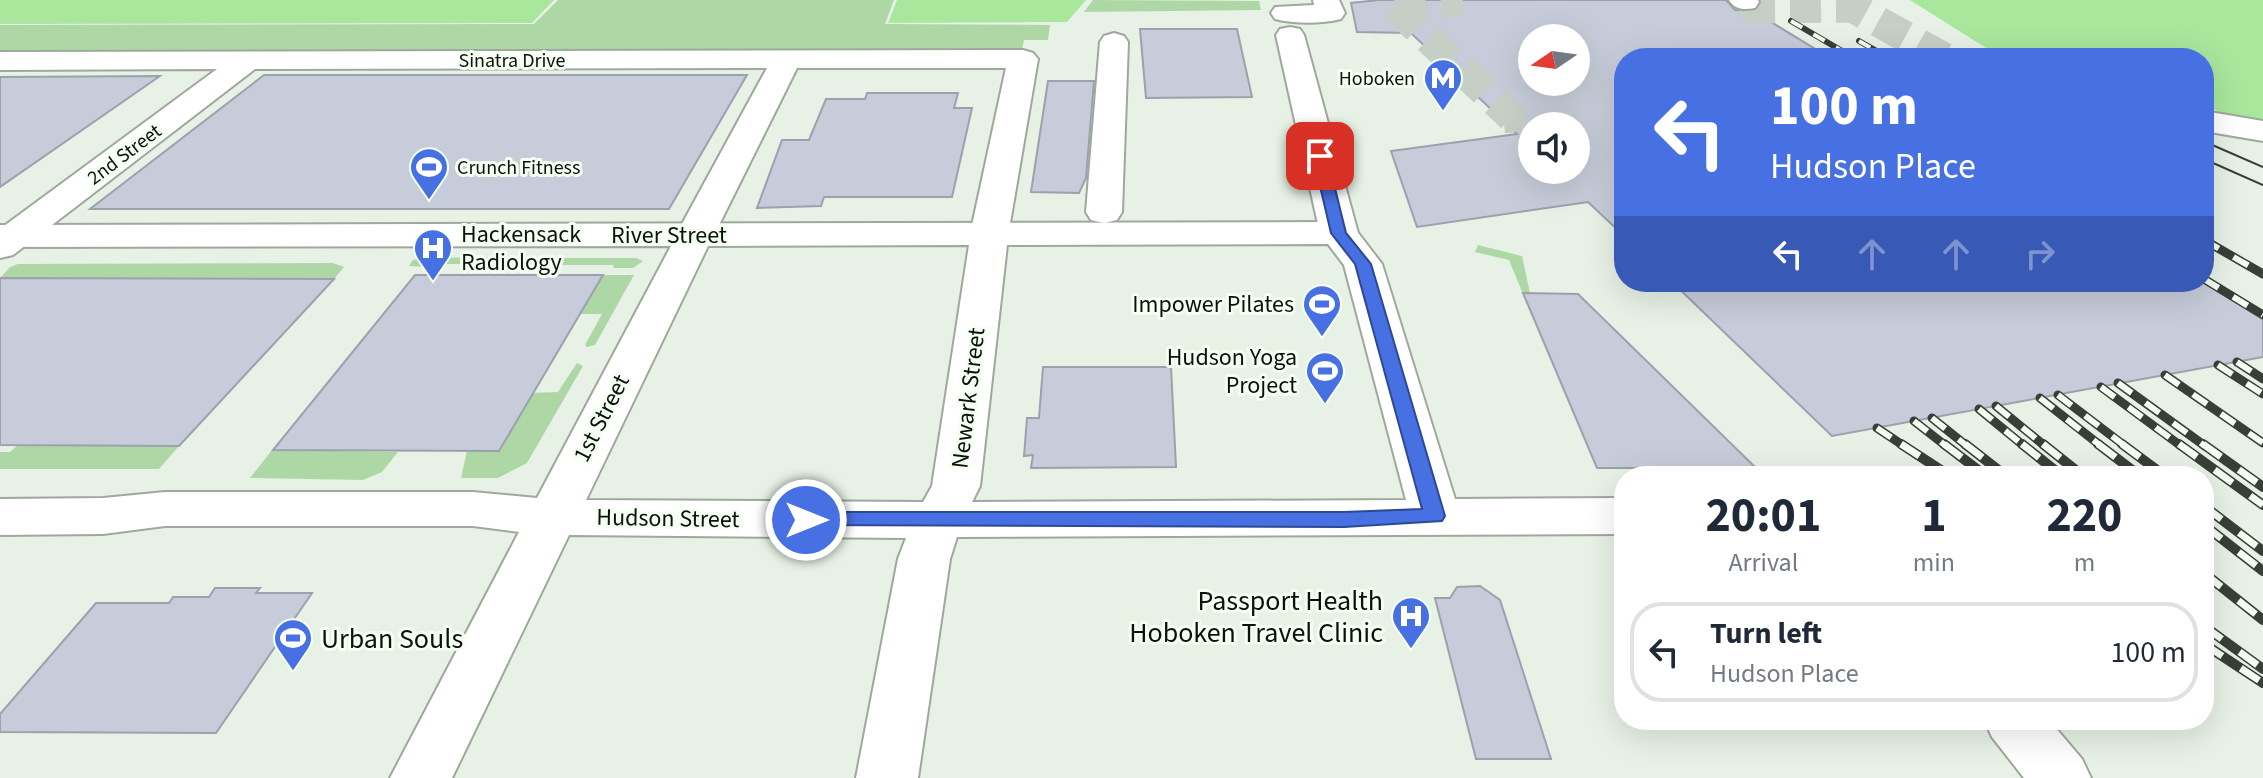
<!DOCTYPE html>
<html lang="en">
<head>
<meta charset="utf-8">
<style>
  :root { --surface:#fff; --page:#f6f6f7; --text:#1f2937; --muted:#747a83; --line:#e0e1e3 }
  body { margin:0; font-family:"Source Sans 3",sans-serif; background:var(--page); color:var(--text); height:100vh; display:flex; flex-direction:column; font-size:30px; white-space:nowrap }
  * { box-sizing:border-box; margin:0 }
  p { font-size:26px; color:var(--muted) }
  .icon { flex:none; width:44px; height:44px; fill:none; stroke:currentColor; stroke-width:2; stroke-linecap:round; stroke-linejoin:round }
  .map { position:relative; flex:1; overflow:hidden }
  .side { position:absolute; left:1614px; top:466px; width:600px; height:264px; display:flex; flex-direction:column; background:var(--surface); border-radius:32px; box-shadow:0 8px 32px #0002 }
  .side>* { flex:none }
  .hud { position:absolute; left:1614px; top:48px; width:600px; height:244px; border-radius:32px; box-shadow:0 8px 32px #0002; background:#4770e3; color:#fff; overflow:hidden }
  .needle { width:52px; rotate:257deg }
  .buttons { position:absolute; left:1518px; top:24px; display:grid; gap:16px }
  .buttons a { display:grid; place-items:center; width:72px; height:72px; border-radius:50%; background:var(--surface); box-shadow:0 8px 32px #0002; font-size:40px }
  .pin { position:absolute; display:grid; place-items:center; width:68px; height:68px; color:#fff; margin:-34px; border-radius:16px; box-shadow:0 4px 12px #0006 }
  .me { position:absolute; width:88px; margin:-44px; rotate:90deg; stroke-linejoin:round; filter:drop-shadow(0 0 6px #0008) }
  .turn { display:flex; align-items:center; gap:28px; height:168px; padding:0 24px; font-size:36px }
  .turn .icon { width:104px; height:104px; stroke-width:2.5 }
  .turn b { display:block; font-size:56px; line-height:68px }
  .lanes { display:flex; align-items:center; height:76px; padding:0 24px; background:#0003; justify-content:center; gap:40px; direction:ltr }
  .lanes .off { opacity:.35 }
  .eta { display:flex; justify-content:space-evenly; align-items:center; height:136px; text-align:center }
  .eta b { font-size:48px; font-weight:700; line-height:56px }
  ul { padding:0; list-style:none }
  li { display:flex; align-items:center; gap:24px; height:100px; margin:0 16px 12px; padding:0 8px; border:4px solid var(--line); border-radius:32px }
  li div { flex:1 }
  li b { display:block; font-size:30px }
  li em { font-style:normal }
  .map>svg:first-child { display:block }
</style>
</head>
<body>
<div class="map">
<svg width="2263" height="778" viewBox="0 0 2263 778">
  <rect width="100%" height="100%" fill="#e7f1e5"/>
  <!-- green -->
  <g fill="#add8a5">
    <path d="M558,0H894L885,24L1050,25L1048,40H1024L1021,55L0,53V25L534,24Z"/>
    <path d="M1093,0L1259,1L1261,10L1084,12Z"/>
    <path d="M1478,245L1522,256L1530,293L1523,294L1509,260L1475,252Z"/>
    <path d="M503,257L509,264H428L427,267L409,266L413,260L423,258Z"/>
    <path d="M537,258H636L643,261L633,268H613L614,265H521Z"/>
    <path d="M333,263L344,267L334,279L0,278L10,267L18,264Z"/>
    <path d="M603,275H634L595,345L587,347L585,345L602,314H578Z"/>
    <path d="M577,363L583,366L527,463L498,478H461L467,451H499L533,393L558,392Z"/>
    <path d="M19,444L179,446L159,469H0V452H10Z"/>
    <path d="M272,450L398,452L382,472L363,480L250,478Z"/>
  </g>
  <!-- water -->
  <g fill="#a9e79d">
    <path d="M0,0H554L532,23L0,24Z"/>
    <path d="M897,0H1086L1067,22L888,23Z"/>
    <path d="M1910,0H2263V126L2240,124L2214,109L2204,110V58H2002Z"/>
  </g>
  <!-- building -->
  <g fill="#c6ccd9" stroke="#9ba1ad" stroke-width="2" fill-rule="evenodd">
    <path d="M1379,0H1726L1735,10L1753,11L1830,58H1624V236L1588,202L1417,227L1391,151L1517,134L1411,33L1357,32L1351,3ZM1532,38H1576V82H1532ZM1532,126H1576V170H1532Z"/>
    <path d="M1140,29H1237L1252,97L1146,98Z"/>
    <path d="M264,75H747L669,209H90Z"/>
    <path d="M160,76L0,187V77Z"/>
    <path d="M1048,81H1094L1086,178L1079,193L1031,192Z"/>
    <path d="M867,93H958L954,108H972L952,197H824L821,206L757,208L782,140H809L826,99H865Z"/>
    <path d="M415,275H603L499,451L273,450Z"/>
    <path d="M0,278L334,279L179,446L0,445Z"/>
    <path d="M1672,282H2203L2263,318V357L1832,436Z"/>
    <path d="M1523,293L1578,294L1756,468H1597Z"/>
    <path d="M1043,367H1171L1176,467L1031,468L1033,455L1024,456L1027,418H1039Z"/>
    <path d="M1480,586L1500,600L1551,759H1476L1435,598H1450L1457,587Z"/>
    <path d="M215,588H260L256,593H312L216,733L0,732V714L96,603H169L173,597H209Z"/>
  </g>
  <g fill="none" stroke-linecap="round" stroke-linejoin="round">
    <!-- street-tunnel -->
    <g stroke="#c6cfc5" stroke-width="31" stroke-dasharray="31 15" stroke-linecap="butt">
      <path d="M1746,2L1754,8L1852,7L1944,58"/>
      <path d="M1395,7L1512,117L1501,118"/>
      <path d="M1395,7L1463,0"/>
    </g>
    <defs>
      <g id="street">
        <path d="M1313,0H1339L1345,13L1341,19C1321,24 1295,24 1275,19L1271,13L1275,7L1314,5Z"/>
        <path d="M1729,0H1758L1759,2L1755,8C1744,10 1735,10 1729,0Z"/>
        <path d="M1290,27L1300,29L1304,35L1358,233L1352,241L1339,244L1326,241L1320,233L1276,35L1280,29Z"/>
        <path d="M1114,33L1124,36L1128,42L1122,212L1117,220L1104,223L1091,220L1086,212L1100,42L1104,36Z"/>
        <path d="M1023,50L1033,53L1038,59L1008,235L1002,243L989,246L976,243L970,235L1006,68H797L714,235L708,243L695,246L682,243L676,235L767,68L255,69L13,255L0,258V229L217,69L0,70V52Z"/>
        <path d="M2204,111L2263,121V141L2204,131Z"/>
      </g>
      <g id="secondary">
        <path d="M1339,222L1352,225L1382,264L1455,499L1624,498V534L957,537L950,559L918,778H856L898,559L906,538L569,535L452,778H390L519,532L473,526H165L103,534L0,535V499L103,498L165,492H473L537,498L671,246L0,247V225ZM1328,244L1344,265L1406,500L972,502L980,486L1007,245ZM969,245L932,486L923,502L586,500L708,246Z"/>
        <path d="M1984,720H2049L2082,759L2091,778H2024L1992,737Z"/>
      </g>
    </defs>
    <!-- street casing -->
    <use href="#street" stroke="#9ea89c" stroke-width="4"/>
    <!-- secondary casing -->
    <use href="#secondary" stroke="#9ea89c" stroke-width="4"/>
    <!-- street -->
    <use href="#street" fill="#fff" fill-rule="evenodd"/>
    <!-- secondary -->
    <use href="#secondary" fill="#fff" fill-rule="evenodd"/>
    <!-- tram -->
    <g stroke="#383e38" stroke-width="2">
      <path d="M2210,144L2263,167"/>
      <path d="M2204,159L2263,185"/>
    </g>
    <defs>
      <g id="rail-far2">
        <path d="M1791,21L1854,58"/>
        <path d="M1859,41L1889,58"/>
      </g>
      <g id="rail-far1">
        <path d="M2204,240L2263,274"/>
        <path d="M2204,279L2263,315"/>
        <path d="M2237,362L2263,379"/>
        <path d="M2218,365L2263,394"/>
        <path d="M2165,375L2263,443"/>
        <path d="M2118,383L2205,446"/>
        <path d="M2101,387L2181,446"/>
        <path d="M2058,395L2125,446"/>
        <path d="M2040,398L2101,446"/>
        <path d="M1996,406L2045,446"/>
        <path d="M1979,409L2024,446"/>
        <path d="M1932,418L1967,446"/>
        <path d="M1914,421L1946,446"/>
        <path d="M1877,428L1904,446"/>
      </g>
      <g id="rail">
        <path d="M1901,444L1950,476"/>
        <path d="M1944,444L1986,476"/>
        <path d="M1965,444L2006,476"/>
        <path d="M2022,444L2062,476"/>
        <path d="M2043,444L2083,476"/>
        <path d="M2098,444L2140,476"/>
        <path d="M2122,444L2165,476"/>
        <path d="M2179,444L2263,505"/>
        <path d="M2203,444L2263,487"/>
        <path d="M2204,506L2263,551"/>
        <path d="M2204,525L2263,571"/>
        <path d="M2204,573L2263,620"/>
        <path d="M2204,626L2263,669"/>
        <path d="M2204,644L2263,683"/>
      </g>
    </defs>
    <!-- rail-far2 casing -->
    <use href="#rail-far2" stroke="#383e38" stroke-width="6"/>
    <!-- rail-far1 casing -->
    <use href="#rail-far1" stroke="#383e38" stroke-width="9"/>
    <!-- rail casing -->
    <use href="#rail" stroke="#383e38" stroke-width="10"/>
    <!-- rail-far2 -->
    <use href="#rail-far2" stroke="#f4fff2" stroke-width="4" stroke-dasharray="13" stroke-linecap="butt"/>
    <!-- rail-far1 -->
    <use href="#rail-far1" stroke="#f4fff2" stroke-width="6" stroke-dasharray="17" stroke-linecap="butt"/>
    <!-- rail -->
    <use href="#rail" stroke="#f4fff2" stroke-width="7" stroke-dasharray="22" stroke-linecap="butt"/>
  </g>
  <!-- route -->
  <path fill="#4770e3" stroke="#2e4994" stroke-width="2" d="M1320,152L1327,156L1346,233L1371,264L1445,516L1442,521L1344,527L799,525L796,520L799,514L806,512H1344L1422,509L1355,264L1331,233L1313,156Z"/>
  <!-- icons -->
  <defs>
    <symbol id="metro-pin" viewBox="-11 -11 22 30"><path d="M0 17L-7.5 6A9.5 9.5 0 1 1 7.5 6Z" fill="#4770e3" stroke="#f4fff2"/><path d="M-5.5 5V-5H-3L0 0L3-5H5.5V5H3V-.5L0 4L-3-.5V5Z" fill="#fff"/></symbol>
    <symbol id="stadium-pin" viewBox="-11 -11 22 30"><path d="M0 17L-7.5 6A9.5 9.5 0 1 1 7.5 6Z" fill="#4770e3" stroke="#f4fff2"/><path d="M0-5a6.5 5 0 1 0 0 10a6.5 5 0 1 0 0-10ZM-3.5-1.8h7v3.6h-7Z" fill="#fff"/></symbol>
    <symbol id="hospital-pin" viewBox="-11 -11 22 30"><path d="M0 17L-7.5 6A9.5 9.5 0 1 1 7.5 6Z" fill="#4770e3" stroke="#f4fff2"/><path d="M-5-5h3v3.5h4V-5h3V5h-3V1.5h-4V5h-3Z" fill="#fff"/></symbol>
  </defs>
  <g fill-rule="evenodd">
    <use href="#metro-pin" x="1421" y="56" width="44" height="60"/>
    <use href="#stadium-pin" x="407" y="145" width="44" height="60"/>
    <use href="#hospital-pin" x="411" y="226" width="44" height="60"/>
    <use href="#stadium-pin" x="1300" y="282" width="44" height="60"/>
    <use href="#stadium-pin" x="1303" y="349" width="44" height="60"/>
    <use href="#hospital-pin" x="1389" y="594" width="44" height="60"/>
    <use href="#stadium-pin" x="271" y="616" width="44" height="60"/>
  </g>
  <g text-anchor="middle" stroke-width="6" stroke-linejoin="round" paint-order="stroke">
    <!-- far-street labels -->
    <g font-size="20" fill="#0d110d" stroke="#f4fff2">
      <text x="512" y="67">Sinatra Drive</text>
      <text transform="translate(124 154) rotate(-37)" y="7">2nd Street</text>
    </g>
    <!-- far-poi labels -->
    <g font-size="20" fill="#0d110d" stroke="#f4fff2" text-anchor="end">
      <text x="1415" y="85">Hoboken</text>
      <text x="457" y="174" text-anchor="start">Crunch Fitness</text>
    </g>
    <!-- poi labels -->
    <g font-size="24" fill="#0d110d" stroke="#f4fff2" text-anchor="end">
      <text x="461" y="242" text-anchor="start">Hackensack<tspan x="461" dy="28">Radiology</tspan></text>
      <text x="1294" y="312">Impower Pilates</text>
      <text x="1297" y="365">Hudson Yoga<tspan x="1297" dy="28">Project</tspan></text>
    </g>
    <!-- street labels -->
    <g font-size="24" fill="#0d110d" stroke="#f4fff2">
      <text x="669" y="243">River Street</text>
      <text transform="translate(968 398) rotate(-83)" y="8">Newark Street</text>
      <text transform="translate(601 418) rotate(-63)" y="8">1st Street</text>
      <text transform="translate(668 518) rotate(1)" y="8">Hudson Street</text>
    </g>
    <!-- near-poi labels -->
    <g font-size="28" fill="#0d110d" stroke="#f4fff2" text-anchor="end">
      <text x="1383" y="610">Passport Health<tspan x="1383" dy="32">Hoboken Travel Clinic</tspan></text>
      <text x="321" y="648" text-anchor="start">Urban Souls</text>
    </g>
  </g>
</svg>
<div class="buttons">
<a><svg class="needle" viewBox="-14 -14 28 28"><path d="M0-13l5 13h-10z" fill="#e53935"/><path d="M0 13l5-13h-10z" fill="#747a83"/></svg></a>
<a><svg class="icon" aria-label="sound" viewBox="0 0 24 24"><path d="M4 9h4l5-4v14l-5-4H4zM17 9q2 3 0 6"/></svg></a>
</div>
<div class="pin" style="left:1320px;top:156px;background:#d93025"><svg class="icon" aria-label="arrive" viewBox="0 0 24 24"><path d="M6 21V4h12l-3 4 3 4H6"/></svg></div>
<svg class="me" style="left:806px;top:520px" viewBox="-20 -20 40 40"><circle r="17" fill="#4770e3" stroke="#fff" stroke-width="3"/><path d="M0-11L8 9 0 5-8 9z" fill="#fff"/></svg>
<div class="hud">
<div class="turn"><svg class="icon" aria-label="left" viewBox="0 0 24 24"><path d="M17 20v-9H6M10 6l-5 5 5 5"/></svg><div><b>100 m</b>Hudson Place</div></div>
<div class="lanes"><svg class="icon" aria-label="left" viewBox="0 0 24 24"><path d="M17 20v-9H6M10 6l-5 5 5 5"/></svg><svg class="icon off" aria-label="ahead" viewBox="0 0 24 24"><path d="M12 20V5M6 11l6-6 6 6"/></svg><svg class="icon off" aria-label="ahead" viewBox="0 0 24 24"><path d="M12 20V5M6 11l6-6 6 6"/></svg><svg class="icon off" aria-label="right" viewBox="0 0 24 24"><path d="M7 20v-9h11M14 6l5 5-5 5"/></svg></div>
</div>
<section class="side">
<div class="eta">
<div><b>20:01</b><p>Arrival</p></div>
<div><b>1</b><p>min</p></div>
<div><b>220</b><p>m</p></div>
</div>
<ul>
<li><svg class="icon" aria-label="left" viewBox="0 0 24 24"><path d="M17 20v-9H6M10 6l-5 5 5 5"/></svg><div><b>Turn left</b><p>Hudson Place</p></div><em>100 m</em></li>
</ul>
</section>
</div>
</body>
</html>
